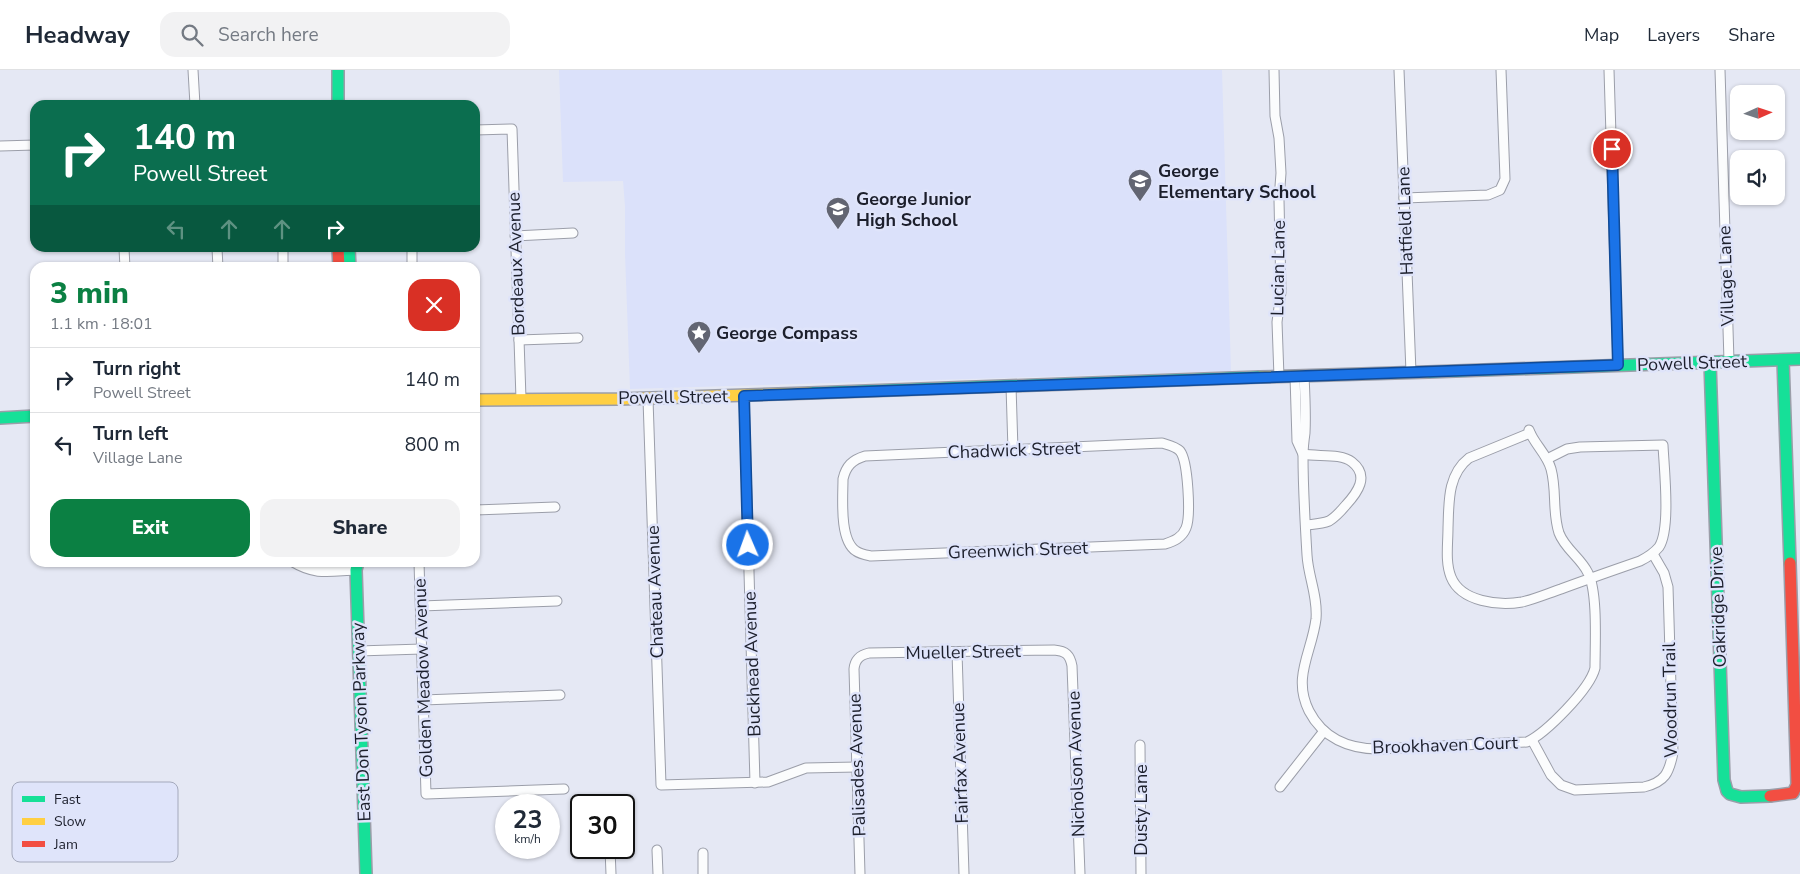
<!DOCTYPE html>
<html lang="en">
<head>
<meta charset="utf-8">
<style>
  :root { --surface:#fff; --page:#f2f2f3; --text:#1f2937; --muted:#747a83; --line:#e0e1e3; --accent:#0b8043 }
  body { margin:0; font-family:"Nunito Sans",sans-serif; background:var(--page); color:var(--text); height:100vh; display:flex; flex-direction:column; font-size:19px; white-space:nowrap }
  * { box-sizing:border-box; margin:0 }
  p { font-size:16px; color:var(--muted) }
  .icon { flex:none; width:28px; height:28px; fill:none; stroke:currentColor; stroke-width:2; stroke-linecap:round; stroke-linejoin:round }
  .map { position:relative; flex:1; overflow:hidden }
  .side { position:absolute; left:30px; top:192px; width:450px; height:305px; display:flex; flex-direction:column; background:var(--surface); border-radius:15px; box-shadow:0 1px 4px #0004 }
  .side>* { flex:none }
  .guide { position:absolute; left:30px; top:30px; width:450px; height:152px; border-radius:15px; box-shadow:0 1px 4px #0004; background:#0b6e4f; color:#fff; overflow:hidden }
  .needle { width:32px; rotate:87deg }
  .tools { position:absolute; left:1730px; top:15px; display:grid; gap:10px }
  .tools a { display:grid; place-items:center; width:55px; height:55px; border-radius:10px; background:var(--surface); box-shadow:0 1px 4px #0004; font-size:25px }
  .speed { position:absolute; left:495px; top:724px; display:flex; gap:10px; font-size:25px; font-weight:700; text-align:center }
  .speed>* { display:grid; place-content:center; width:65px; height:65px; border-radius:50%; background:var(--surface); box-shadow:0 1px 4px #0004; line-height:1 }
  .speed small { font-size:12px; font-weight:400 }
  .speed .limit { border:2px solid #111; border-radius:8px; background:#fff; color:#111 }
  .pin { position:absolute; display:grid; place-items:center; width:42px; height:42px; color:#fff; margin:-21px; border:2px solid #fff; border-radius:50%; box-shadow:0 1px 5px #0007 }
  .me { position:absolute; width:55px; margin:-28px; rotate:358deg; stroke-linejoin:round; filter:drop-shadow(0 0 4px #0008) }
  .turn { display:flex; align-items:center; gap:18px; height:105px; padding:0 20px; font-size:22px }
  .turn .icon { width:65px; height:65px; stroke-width:2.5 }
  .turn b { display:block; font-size:35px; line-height:42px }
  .lanes { display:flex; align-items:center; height:48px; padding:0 20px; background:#0003; justify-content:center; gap:25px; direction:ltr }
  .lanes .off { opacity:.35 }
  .round { display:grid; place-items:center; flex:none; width:52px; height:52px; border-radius:15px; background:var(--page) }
  .summary { display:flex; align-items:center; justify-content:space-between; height:85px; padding:0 20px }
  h1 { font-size:30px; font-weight:800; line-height:38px; color:var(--accent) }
  .cta { display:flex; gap:10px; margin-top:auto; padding:10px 20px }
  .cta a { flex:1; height:58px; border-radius:15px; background:var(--accent); color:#fff; font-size:20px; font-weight:800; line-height:58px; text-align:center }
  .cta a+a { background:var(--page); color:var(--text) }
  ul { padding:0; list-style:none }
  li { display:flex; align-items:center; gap:15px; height:65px; padding:0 20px; border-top:1px solid var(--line) }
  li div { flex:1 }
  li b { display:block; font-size:19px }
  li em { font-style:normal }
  header { display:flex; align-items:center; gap:30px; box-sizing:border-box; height:70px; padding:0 25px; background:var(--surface); border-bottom:1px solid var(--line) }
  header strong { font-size:24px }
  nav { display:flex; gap:28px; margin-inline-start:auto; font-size:18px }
  .search { width:350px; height:45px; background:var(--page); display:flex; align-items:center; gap:12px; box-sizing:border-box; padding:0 18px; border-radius:15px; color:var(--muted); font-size:19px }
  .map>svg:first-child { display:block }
</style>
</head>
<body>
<header>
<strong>Headway</strong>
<div class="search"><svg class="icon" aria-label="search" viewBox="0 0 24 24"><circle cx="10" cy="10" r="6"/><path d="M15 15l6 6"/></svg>Search here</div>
<nav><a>Map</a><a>Layers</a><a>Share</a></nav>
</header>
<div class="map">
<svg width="1800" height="804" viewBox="0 0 1800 804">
  <rect width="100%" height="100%" fill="#e5e8f4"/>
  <!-- built -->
  <path fill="#dbe1fa" d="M559,0H1222L1231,301L630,319L625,184V136L623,111L563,112Z"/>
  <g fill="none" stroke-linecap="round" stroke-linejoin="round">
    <defs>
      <g id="street">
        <path d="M193,0L195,35"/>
        <path d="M1274,0L1275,46L1279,68L1281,103L1279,130L1281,222L1277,252L1279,307"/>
        <path d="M1399,0L1411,302"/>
        <path d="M1609,0L1618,295"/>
        <path d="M1720,0L1729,291"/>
        <path d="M475,60L512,59L521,329"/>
        <path d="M0,76L35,75"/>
        <path d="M1404,128L1488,125L1500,120L1505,109L1501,0"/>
        <path d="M515,166L573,163"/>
        <path d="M124,178L125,198"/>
        <path d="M217,178L218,198"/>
        <path d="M412,178V198"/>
        <path d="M283,198V178"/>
        <path d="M519,270L578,268"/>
        <path d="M1295,306L1297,371L1302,382"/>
        <path d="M1304,306C1305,325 1306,344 1305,363C1304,370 1303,378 1303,386C1303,418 1305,452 1307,485C1308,506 1318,526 1316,549C1312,582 1292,607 1309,641C1323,668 1349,679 1378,679L1527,672C1546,663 1590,619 1595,598C1595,575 1598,522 1588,503C1581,488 1565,479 1559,463C1552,442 1557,421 1551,399C1547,384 1534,374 1529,360"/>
        <path d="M1011,316L1013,380"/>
        <path d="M744,326L755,713"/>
        <path d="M648,329L661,715L768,712L806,698L857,697"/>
        <path d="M1530,363L1469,388C1447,405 1449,434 1448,458C1448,474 1445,492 1451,507C1461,532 1499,536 1522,532C1535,529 1549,523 1561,519C1588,509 1614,500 1640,491C1648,487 1654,483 1659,477C1671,459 1664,398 1663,375L1580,377L1567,379L1547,389"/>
        <path d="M1162,373C1168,375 1175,376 1180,381C1188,391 1191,446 1186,458C1182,468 1174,471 1165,474L871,486C866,485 860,484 856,481C839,470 843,427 843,409C846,396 852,390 865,386Z"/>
        <path d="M1303,384C1317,387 1341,383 1352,392C1370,406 1357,423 1346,435C1341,441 1336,447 1329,451C1321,454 1314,454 1306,455"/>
        <path d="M475,440L555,437"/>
        <path d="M293,492C316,506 331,501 356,500"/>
        <path d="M419,492L426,724L564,719"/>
        <path d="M421,536L557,531"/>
        <path d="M358,581L422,579"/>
        <path d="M957,582L964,804"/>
        <path d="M423,630L560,625"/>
        <path d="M1532,670L1551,705L1561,715L1575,720L1644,717C1665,712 1669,703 1673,683L1668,517L1664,503L1653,484"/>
        <path d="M1140,675L1141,804"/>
        <path d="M1280,717L1324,661"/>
        <path d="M610,779L611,804"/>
        <path d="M657,780L658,804"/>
        <path d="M703,783V804"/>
        <path d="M860,804L854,599C855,589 860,585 869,583L1054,580C1066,581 1070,585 1072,596L1080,804"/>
      </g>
      <g id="fast">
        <path d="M338,0V35"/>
        <path d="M349,178L350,198"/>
        <path d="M1783,290L1790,493"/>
        <path d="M1710,292L1724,710L1727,721L1730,724L1741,727L1770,726"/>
        <path d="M1428,302L1800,289"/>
        <path d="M810,323L1260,307"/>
        <path d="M0,348L35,346"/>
        <path d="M358,492L356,500L366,804"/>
      </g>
      <g id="slow">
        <path d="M1260,307L1428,302"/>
        <path d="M475,330L619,329L810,323"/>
      </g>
      <g id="jam">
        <path d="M338,178L339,198"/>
        <path d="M1770,726L1793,723L1797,715L1790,493"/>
      </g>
    </defs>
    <!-- street casing -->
    <use href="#street" stroke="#9b9ea9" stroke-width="11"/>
    <!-- fast casing -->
    <use href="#fast" stroke="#9b9ea9" stroke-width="14"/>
    <!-- slow casing -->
    <use href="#slow" stroke="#9b9ea9" stroke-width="14"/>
    <!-- jam casing -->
    <use href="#jam" stroke="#9b9ea9" stroke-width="14"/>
    <!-- street -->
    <use href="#street" stroke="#fbfcfd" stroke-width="9"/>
    <!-- fast -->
    <use href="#fast" stroke="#16e098" stroke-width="11"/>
    <!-- slow -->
    <use href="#slow" stroke="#ffcf43" stroke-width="11"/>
    <!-- jam -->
    <use href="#jam" stroke="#f24e42" stroke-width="11"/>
  </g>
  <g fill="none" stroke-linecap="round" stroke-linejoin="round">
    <defs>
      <path id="route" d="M748,475L744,326L1618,295L1612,79"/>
    </defs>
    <!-- route casing -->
    <use href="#route" stroke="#114b97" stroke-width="12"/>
    <!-- route -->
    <use href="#route" stroke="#1a73e8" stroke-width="9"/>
  </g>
  <!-- icons -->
  <defs>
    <symbol id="school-pin" viewBox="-11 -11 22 30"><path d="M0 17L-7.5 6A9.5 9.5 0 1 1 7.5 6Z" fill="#626572" stroke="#dfe4fa"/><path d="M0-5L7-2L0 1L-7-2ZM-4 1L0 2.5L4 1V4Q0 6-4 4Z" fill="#fff"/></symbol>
    <symbol id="sight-pin" viewBox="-11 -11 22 30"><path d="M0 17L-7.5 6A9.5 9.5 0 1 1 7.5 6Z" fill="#626572" stroke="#dfe4fa"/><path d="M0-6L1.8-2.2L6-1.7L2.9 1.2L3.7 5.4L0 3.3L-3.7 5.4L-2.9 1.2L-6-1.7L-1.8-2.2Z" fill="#fff"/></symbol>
  </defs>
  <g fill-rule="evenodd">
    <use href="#school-pin" x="1126" y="97" width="28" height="38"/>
    <use href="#school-pin" x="824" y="125" width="28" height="38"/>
    <use href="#sight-pin" x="685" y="249" width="28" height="38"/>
  </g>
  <g text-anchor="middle" stroke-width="5" stroke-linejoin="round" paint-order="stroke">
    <!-- poi labels -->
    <g font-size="18" font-weight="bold" fill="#1c1f2c" stroke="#dfe4fa" text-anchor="start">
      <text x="1158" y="107">George<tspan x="1158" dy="21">Elementary School</tspan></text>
      <text x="856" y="135">George Junior<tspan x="856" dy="21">High School</tspan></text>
      <text x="716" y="269">George Compass</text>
    </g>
    <!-- street labels -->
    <g font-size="18" fill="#1c1f2c" stroke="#dfe4fa">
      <text transform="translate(1405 151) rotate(-92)" y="6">Hatfield Lane</text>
      <text transform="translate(516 194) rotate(-92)" y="6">Bordeaux Avenue</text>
      <text transform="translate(1278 198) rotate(-89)" y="6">Lucian Lane</text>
      <text transform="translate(1726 206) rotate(-92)" y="6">Village Lane</text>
      <text transform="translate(1692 293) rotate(-2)" y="6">Powell Street</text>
      <text transform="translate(673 327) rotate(-1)" y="6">Powell Street</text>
      <text transform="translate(1014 380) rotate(-2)" y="6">Chadwick Street</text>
      <text transform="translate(1018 480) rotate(-2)" y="6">Greenwich Street</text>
      <text transform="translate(655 522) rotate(-92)" y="6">Chateau Avenue</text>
      <text transform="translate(1718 537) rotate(-92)" y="6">Oakridge Drive</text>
      <text transform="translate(963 582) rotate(-1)" y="6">Mueller Street</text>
      <text transform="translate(752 594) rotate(-92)" y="6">Buckhead Avenue</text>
      <text transform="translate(423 608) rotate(-92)" y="6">Golden Meadow Avenue</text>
      <text transform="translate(1670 630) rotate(-91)" y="6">Woodrun Trail</text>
      <text transform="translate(361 652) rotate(-92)" y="6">East Don Tyson Parkway</text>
      <text transform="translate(1445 675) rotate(-2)" y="6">Brookhaven Court</text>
      <text transform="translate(960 693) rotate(-92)" y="6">Fairfax Avenue</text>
      <text transform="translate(1076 694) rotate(-92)" y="6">Nicholson Avenue</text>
      <text transform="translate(857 695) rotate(-92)" y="6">Palisades Avenue</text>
      <text transform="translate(1141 740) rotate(-90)" y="6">Dusty Lane</text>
    </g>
  </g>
  <!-- legend -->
  <rect x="12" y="712" width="166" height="80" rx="8" fill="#dfe4fa" stroke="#a4a9bc" stroke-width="1"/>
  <rect x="22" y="726" width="23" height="6" fill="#16e098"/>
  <rect x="22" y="748" width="23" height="7" fill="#ffcf43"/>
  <rect x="22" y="771" width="23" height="6" fill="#f24e42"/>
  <g font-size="14" fill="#1c1f2c">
    <text x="54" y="734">Fast</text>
    <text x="54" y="756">Slow</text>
    <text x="54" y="779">Jam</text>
  </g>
</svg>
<div class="tools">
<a><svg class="needle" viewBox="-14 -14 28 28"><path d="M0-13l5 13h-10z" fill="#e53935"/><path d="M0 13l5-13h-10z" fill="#747a83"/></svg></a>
<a><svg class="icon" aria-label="sound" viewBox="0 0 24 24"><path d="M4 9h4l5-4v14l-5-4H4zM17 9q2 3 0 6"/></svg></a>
</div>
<div class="speed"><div>23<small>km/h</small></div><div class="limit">30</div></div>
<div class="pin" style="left:1612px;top:79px;background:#d93025"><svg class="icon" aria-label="arrive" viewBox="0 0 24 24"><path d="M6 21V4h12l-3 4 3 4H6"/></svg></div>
<svg class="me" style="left:748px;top:475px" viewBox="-20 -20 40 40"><circle r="17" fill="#1a73e8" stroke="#fff" stroke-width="3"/><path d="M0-11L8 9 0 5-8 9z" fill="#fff"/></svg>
<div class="guide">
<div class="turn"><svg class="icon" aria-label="right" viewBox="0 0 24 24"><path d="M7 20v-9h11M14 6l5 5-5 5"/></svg><div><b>140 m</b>Powell Street</div></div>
<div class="lanes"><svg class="icon off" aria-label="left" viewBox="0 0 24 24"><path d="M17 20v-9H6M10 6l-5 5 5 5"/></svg><svg class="icon off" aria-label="ahead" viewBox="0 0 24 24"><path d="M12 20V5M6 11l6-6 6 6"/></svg><svg class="icon off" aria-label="ahead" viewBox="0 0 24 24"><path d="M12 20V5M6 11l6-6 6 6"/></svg><svg class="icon" aria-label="right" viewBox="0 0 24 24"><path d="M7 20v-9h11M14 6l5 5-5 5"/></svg></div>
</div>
<section class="side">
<div class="summary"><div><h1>3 min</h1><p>1.1 km · 18:01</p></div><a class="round" style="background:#d93025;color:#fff"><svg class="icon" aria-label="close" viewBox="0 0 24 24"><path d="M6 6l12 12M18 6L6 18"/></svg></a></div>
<ul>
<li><svg class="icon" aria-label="right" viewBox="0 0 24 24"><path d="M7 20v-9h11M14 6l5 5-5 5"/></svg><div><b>Turn right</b><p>Powell Street</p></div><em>140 m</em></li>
<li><svg class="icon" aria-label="left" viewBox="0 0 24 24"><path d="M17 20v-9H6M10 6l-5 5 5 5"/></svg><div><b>Turn left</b><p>Village Lane</p></div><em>800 m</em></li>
</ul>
<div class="cta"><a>Exit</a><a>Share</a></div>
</section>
</div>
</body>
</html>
